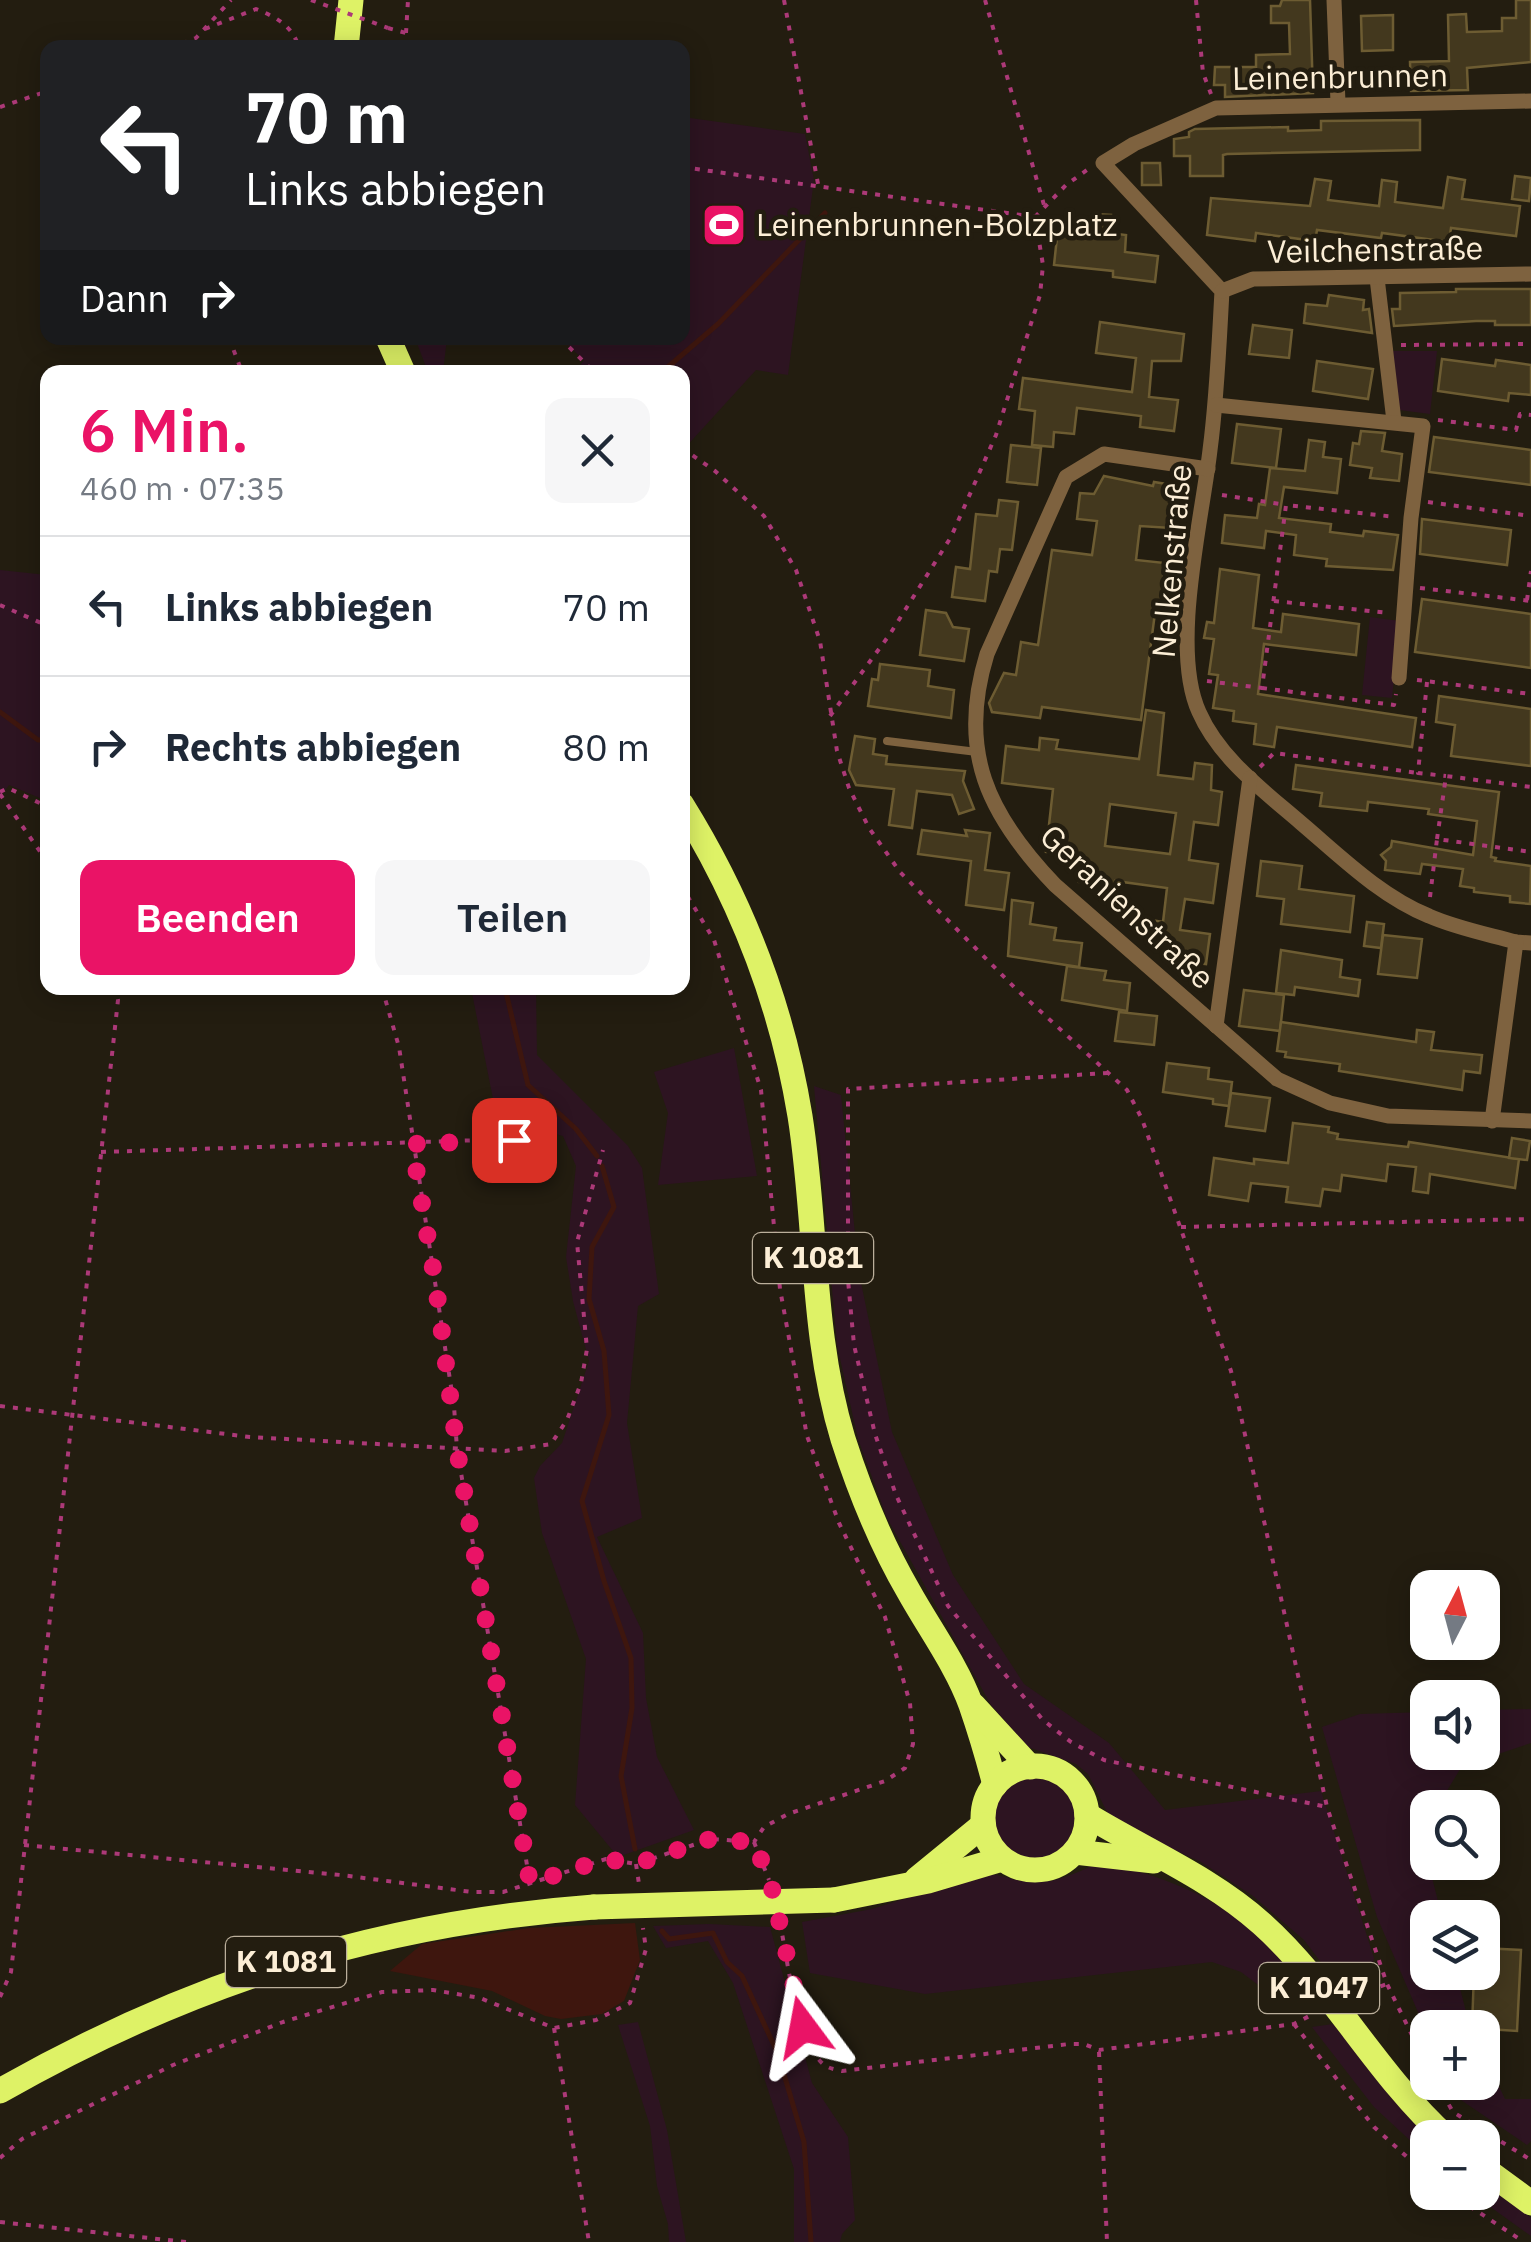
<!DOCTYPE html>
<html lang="de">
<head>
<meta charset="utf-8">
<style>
  :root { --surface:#fff; --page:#f6f6f7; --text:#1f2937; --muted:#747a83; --line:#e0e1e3; --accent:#ea1366 }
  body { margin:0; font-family:"IBM Plex Sans",sans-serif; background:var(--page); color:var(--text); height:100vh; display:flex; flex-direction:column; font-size:38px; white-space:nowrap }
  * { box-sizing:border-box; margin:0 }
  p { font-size:32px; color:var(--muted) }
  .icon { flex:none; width:55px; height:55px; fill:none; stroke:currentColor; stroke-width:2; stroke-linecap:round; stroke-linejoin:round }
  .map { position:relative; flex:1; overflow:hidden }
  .side { position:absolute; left:40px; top:365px; width:650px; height:630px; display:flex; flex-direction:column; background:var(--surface); border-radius:20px; box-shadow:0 5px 25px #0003 }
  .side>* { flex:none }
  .banner { position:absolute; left:40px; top:40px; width:650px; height:305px; border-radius:20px; box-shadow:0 5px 25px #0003; background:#202124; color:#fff; overflow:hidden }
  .needle { width:65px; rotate:6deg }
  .tools { position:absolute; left:1410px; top:1570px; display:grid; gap:20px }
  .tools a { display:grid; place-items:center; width:90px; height:90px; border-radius:20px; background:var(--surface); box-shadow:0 5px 25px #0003; font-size:50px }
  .pin { position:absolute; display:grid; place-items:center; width:85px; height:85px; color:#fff; margin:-42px; border-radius:20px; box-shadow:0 5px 15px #0006 }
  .me { position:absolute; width:110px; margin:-55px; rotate:347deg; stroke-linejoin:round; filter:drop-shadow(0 0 8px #0008) }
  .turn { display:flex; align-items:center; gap:35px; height:210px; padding:0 40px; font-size:45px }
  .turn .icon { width:130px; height:130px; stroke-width:2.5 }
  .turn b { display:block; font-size:70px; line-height:85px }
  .then { display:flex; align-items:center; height:95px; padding:0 40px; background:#0003; gap:20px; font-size:38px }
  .round { display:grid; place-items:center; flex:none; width:105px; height:105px; border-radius:20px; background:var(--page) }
  .overview { display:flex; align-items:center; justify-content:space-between; height:170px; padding:0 40px }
  h1 { font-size:60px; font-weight:600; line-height:75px; color:var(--accent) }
  .action { display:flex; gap:20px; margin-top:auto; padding:20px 40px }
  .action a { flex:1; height:115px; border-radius:20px; background:var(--accent); color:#fff; font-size:40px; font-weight:600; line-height:115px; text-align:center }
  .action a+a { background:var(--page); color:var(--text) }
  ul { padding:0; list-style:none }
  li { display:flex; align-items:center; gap:30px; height:140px; padding:0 40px; border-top:2px solid var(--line) }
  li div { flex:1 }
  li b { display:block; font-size:38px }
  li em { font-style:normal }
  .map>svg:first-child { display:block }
</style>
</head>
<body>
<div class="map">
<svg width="1531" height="2242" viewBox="0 0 1531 2242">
  <rect width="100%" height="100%" fill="#231d10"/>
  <!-- green -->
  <g fill="#2d1421">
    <path d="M683,117L805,134L814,180L788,375L756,370L683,450L682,372H575L584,360L560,338H682Z"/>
    <path d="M415,338H447L443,372H428Z"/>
    <path d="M1393,351H1437L1430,414L1399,410Z"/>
    <path d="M0,570L47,575V801L9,785L0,797Z"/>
    <path d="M1370,617L1400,621L1392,698L1362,695Z"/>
    <path d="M471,988H536L537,1055L628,1146L642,1168L659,1294L638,1306L627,1423L642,1518L597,1537L643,1633L646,1698L657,1757L694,1830L618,1857L575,1805L586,1659L542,1533L534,1478L540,1466L562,1443L589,1361L573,1301L566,1257L576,1166L563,1136L497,1119Z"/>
    <path d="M734,1048L757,1176L658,1185L668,1113L654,1072Z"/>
    <path d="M814,1086L841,1095L859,1273L892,1432L953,1575L1024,1684L1109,1743L1165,1810L1321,1791L1374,1958C1373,1972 1363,1981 1350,1987L1336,1982L1304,1940L1253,1896L1201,1862L1130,1830L1108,1814L1088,1774L1076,1764L1028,1747L991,1705L887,1518L858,1439L837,1345Z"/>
    <path d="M1531,1709V1743L1462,1766L1437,1807L1428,1808L1427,1823L1421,1834L1442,1917L1428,1918V1972L1456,1973L1470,2027L1428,2028L1427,2033L1377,1917L1322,1727L1360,1714L1427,1712L1428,1752H1482L1483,1710Z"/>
    <circle cx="1036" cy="1818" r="42"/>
    <path d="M1100,1862C1155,1873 1220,1897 1261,1938C1280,1956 1296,1978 1313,1997L1303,2010L1289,2008L1241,1972L1212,1962L925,1994L810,1973L802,1922L872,1909L984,1874C999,1874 1009,1879 1023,1881C1052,1886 1074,1874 1100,1862Z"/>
    <path d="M709,1924L770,1927L812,2083L848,2137L855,2220L842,2234L840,2242H794V2169L733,1983L708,1941L666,1948L653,1926Z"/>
    <path d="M638,2022L667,2130L686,2242H669L668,2224L657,2186L650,2126L618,2025Z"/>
    <path d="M1333,2024L1409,2117L1433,2137L1428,2138L1427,2156L1374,2107L1312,2027Z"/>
    <path d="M1483,2053L1505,2099H1531V2141L1527,2145L1461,2100L1449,2083L1482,2082Z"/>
    <path d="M1483,2178L1531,2218V2236L1471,2193L1482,2192Z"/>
  </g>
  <!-- water -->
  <path fill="#3e160e" d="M635,1923L640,1960L624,2001L602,2014L561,2019L545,2016L492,1991L390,1971L422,1944L529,1928Z"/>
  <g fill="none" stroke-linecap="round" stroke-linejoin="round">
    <!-- stream -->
    <g stroke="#3e160e" stroke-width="5">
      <path d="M662,372L718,324L825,213"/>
      <path d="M0,712L38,740H48"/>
      <path d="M505,988L528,1085L576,1129L597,1156"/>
      <path d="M602,1166L614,1207L592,1247L589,1299L604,1351L609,1415L582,1501L604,1581L631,1658L632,1708L621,1776L635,1849"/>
      <path d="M662,1931L669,1939L713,1933L727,1962L742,1976L778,2054L804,2142L811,2242"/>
    </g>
  </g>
  <!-- building -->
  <g fill="#43381e" stroke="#6d5c32" stroke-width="2.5" fill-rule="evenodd">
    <path d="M1282,0H1310L1313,93L1225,97V85H1214L1215,67H1256V55L1290,54L1289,23H1271V6H1280Z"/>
    <path d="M1516,0H1531V62L1467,68L1468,90L1411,91L1410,62L1449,61L1448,15L1466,14L1467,32L1502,31V18H1516Z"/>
    <path d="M1393,15V50L1362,51L1361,16Z"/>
    <path d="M1420,120V150L1227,154L1223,155V176H1190V156H1174V139L1189,137V132L1195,129L1288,127V131L1321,130V121Z"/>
    <path d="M1142,163H1160L1161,185H1142Z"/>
    <path d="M1515,176L1531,178L1529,201L1512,199Z"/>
    <path d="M1448,177L1465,180L1462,199L1520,206L1516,236L1451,228L1449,242L1382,233L1381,238L1317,230L1315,241L1256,233L1255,241L1207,235L1211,198L1310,206L1315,179L1331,181L1328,200L1379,206L1382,180L1397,182L1395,202L1443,208Z"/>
    <path d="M1094,214L1111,215L1109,233L1126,235L1125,252L1158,256L1155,282L1113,277V271L1054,265L1058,228L1092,232Z"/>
    <path d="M1456,289H1531V325H1495V321H1476L1394,326L1392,309H1400V293L1456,292Z"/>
    <path d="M1329,295L1364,300L1363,310L1369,309L1372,333L1304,323L1306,304L1327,306Z"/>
    <path d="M1100,322L1184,334L1181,361H1152L1149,397L1178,400L1174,431L1140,427L1141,416L1077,408L1074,434L1054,432L1053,447L1032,445L1035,411L1019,409L1023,378L1132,392L1136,358L1096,353Z"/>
    <path d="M1253,325L1292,330L1289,358L1249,354Z"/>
    <path d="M1442,359L1495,366L1496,360L1531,365V395L1509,393L1508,401L1438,391Z"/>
    <path d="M1317,361L1373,369L1368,399L1313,391Z"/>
    <path d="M1237,424L1281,429L1276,468L1232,463Z"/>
    <path d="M1361,431L1385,433L1382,451L1402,454L1399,481L1370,478L1372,468L1350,465L1353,443L1359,444Z"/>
    <path d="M1434,437L1531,450V485L1429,472Z"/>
    <path d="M1309,440L1325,442L1323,457L1341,459L1337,493L1284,487L1279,518L1331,524L1330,532L1363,536L1364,531L1398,535L1393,570L1326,566L1327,559L1294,555L1296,535L1266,531L1264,548L1222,543L1225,515L1257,518L1259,504L1265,505L1270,468L1305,471Z"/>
    <path d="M1011,445L1041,448L1037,485L1007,482Z"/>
    <path d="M1104,476L1153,486L1154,482L1173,485L1172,495L1176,496L1171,528L1140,526L1136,560L1165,563L1161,605H1156L1141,720L1042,707L1040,718L992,712L989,703L1004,673L1016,675L1021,642L1038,645L1052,550L1092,555L1097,521L1077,519L1080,493L1094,494Z"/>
    <path d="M999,500L1018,502L1012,550L1000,549L997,572L989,571L985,601L952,597L956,567L970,569L976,514L997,516Z"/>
    <path d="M1422,519L1511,530L1507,565L1420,554Z"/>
    <path d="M1220,569L1259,575L1253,628L1281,632L1283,614L1359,624L1356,655L1264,644L1258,694L1416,718L1412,747L1277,727L1274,747L1254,744L1256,724L1233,721L1234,711L1213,708L1218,675L1209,674L1214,639L1204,638L1207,622L1214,623Z"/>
    <path d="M1422,599L1531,614V668L1415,652Z"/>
    <path d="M926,610L946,613L953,627L969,629L964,661L920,655Z"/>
    <path d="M880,664L930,670L928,686L954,690L951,718L868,706L872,679L878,680Z"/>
    <path d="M1439,696L1531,709V766L1451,756L1455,725L1436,722Z"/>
    <path d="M1146,710L1164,713L1158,775L1193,779L1195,763L1212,765L1211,790L1222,792L1218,825L1194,822L1189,860L1218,864L1213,903L1185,899L1180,930L1210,934L1206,964L1163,959L1165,938L1143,935L1145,919L1163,922L1167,888L1115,881L1114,887L1079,882L1083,856L1046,852L1053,789L1002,783L1006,746L1039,750L1040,738L1058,740L1056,749L1139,759ZM1110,804L1176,813L1170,854L1105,846Z"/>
    <path d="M855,736L875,739L873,754L887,756L886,764L965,771L963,781L974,809L959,814L952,795L917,791L912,828L889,825L894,789L856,785L849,770Z"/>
    <path d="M1296,765L1499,792L1491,857L1496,858L1495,861L1531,866L1530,904L1510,902V896L1474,892V888L1460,886L1463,869L1422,864L1420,874L1385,870L1386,861L1381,855L1391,847L1392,841L1473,855L1477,821L1428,814L1429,809L1368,802L1367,811L1320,806L1322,793L1293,789Z"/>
    <path d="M922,830L967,836L965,830L990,833L985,870L1009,873L1004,910L966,905L971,861L918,854Z"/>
    <path d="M1261,861L1302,866L1299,889L1354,896L1350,932L1281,924L1284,899L1257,896Z"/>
    <path d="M1012,900L1033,903L1030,924L1056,928L1054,940L1082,943L1079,967L1008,956Z"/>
    <path d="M1367,922L1384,924L1381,948L1364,946Z"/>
    <path d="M1383,935L1422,939L1417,978L1378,974Z"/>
    <path d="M1281,950L1342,960L1340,977L1360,980L1358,996L1295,987L1294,995L1276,993Z"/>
    <path d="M1067,966L1106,971L1104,980L1130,983L1127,1011L1062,1000Z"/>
    <path d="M1244,990L1284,995L1280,1031L1239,1026Z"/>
    <path d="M1119,1012L1157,1016L1154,1045L1115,1041Z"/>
    <path d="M1281,1022L1416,1042L1417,1030L1434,1032L1431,1050L1482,1055L1480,1073L1464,1071L1462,1090L1339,1071L1340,1064L1285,1057L1286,1052L1277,1051Z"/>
    <path d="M1167,1063L1209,1068L1208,1079L1232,1082L1229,1106L1213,1104V1099L1163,1092Z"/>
    <path d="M1231,1093L1270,1098L1265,1131L1226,1126Z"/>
    <path d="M1293,1123L1329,1127L1328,1132L1338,1134L1337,1139L1408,1147L1409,1142L1519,1159L1515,1188L1430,1174L1428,1193L1413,1191L1416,1167L1388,1164L1386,1181L1342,1175L1340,1191L1323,1189L1320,1206L1286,1202L1288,1187L1251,1183L1248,1201L1209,1195L1214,1158L1254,1164V1159L1288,1163Z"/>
    <path d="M1512,1138L1530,1141L1527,1160L1509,1158Z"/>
    <path d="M1482,1948L1521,1950L1517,2031L1472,2028L1474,1972H1482Z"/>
  </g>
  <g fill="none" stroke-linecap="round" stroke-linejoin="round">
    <!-- path -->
    <g stroke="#ac3978" stroke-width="4" stroke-dasharray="5 8" stroke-linecap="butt">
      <path d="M784,0L818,184"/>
      <path d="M985,0L1044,205"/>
      <path d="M1196,0L1203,73L1211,94"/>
      <path d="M388,28L406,33L405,48"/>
      <path d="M205,29L256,9C276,17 293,26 299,48"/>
      <path d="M406,33L408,0"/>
      <path d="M170,48L196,38L231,0"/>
      <path d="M0,107L48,91"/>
      <path d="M682,167L1035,217"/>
      <path d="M1035,217L1066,185L1087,170"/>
      <path d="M229,338L242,372"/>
      <path d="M560,338L594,372"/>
      <path d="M1401,345L1531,344"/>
      <path d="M1438,420L1516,430L1520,414L1531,415"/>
      <path d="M682,448L715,471L764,516L796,570L820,641L837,751L849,788L869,828L900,872L1016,989L1127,1090L1142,1119L1231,1371L1327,1807L1387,1984L1428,2068"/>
      <path d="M1222,495L1286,505"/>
      <path d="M1428,502L1531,516"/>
      <path d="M1420,588L1531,601"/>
      <path d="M1527,600L1531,571"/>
      <path d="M1274,601L1389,613"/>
      <path d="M0,605L48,626"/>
      <path d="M1417,680L1531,694"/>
      <path d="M1207,681L1262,688L1286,505L1396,517"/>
      <path d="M1427,682L1418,773L1446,776"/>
      <path d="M1262,688L1394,705L1396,694"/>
      <path d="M830,716L890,634L951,537L996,435L1040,295L1043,265L1035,217"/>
      <path d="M1260,767L1274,753L1418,773"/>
      <path d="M0,792L8,788L48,807"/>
      <path d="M0,794L48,863"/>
      <path d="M1437,839L1446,776L1531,787"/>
      <path d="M1430,897L1437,839L1531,852"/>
      <path d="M382,988L399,1047L454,1406L457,1449L530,1883"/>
      <path d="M1108,1073L848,1089V1280L854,1345L875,1434L896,1495L948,1606L1043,1720L1071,1742L1104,1760L1327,1807"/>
      <path d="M101,1152L548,1138"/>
      <path d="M1181,1227L1531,1219"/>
      <path d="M0,1406L250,1437L505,1451L551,1444L567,1420L581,1383L587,1349L577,1242L603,1150"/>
      <path d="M754,1842L769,1880"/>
      <path d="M24,1845L341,1875L472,1892H503L606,1859L636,1864L711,1839L754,1842L764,1827L788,1814L885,1781L905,1768L913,1744L910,1703L885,1617L839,1523L807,1436L780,1289L761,1090L714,940L682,887"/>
      <path d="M636,1864L639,1884"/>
      <path d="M780,1923C788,1962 795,2031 820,2061C826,2068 833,2069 842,2071L1069,2044H1084L1099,2050L1294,2024L1315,2013"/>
      <path d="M1356,1995L1387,1984"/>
      <path d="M0,1997L11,1972L118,1000L116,988"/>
      <path d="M1294,2024L1374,2127L1428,2176"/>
      <path d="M554,2028L589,2242"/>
      <path d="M1099,2052L1107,2242"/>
      <path d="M1436,2082L1453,2112L1531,2160"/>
      <path d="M0,2158L22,2139L173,2065L283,2022L382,1992L433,1990L480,1998L554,2028L596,2020L630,2003L646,1949L643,1928"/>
      <path d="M1448,2192L1524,2242"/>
      <path d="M0,2222L186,2242"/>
    </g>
    <!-- lane -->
    <path stroke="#7e623f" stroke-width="8" d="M887,741L977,752"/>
    <!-- street -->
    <g stroke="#7e623f" stroke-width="15">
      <path d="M1334,0L1338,103"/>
      <path d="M1531,101L1216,108L1134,144L1103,163L1222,291C1219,344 1217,397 1210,450C1202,520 1170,648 1199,712C1219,758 1264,791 1301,823C1340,856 1380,896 1429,916C1456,928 1487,934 1516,942L1531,943"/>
      <path d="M1377,278L1394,421"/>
      <path d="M1222,291L1253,279L1531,274"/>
      <path d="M1216,405L1423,426L1411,518L1399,678"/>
      <path d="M1208,469L1104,454L1066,477L987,654C957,751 988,815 1055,885L1277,1079L1330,1103L1388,1116L1531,1121"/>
      <path d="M1216,1026L1250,778"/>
      <path d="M1492,1121L1516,942"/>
    </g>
    <!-- primary -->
    <g stroke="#def266" stroke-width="25">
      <path d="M346,48L351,0"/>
      <path d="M388,338L403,372"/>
      <path d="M682,805C741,900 782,1006 800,1116C817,1223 811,1334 843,1439C860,1492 881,1544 909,1592C929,1628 957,1666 971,1705C980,1731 988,1758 995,1785"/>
      <path d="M974,1706L1030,1767"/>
      <circle cx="1035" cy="1818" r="52"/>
      <path d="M1087,1815C1146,1851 1211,1878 1262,1924C1332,1987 1376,2074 1447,2138"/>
      <path d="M1075,1852L1154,1861"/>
      <path d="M917,1879L983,1825"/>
      <path d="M834,1900L928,1881L1002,1859"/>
      <path d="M0,2091C189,1983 377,1923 594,1907"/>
      <path d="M1482,2167L1531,2203"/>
    </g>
    <!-- path-bridge -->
    <path stroke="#ac3978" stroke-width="4" stroke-dasharray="5 8" stroke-linecap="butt" d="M311,0L388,28"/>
    <!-- primary-bridge -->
    <path stroke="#def266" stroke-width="25" d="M594,1907L834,1900"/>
  </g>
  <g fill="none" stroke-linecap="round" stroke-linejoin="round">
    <!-- route -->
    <path stroke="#ea1366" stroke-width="18" stroke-dasharray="0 32.4" d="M514,1140L412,1144L436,1286L457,1449L530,1883L606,1859L636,1864L710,1839L754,1842L771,1884L803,2027"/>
  </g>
  <!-- icons -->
  <defs>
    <symbol id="stadium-square" viewBox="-11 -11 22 22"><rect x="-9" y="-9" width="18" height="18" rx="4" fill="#ea1366" stroke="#231d10"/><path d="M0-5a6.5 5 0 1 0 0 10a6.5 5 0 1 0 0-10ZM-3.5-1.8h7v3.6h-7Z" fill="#fff"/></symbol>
  </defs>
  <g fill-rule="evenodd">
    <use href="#stadium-square" x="699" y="200" width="50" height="50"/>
  </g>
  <g text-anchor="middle" stroke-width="9" stroke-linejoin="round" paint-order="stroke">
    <!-- shield labels -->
    <g fill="#231d10" stroke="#bbaf9b" stroke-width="2.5">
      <rect x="753" y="1233" width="120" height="50" rx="8"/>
      <rect x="226" y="1937" width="120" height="50" rx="8"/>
      <rect x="1259" y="1963" width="120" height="50" rx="8"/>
    </g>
    <g font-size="30" font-weight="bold" fill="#fceed6">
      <text x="813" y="1268">K 1081</text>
      <text x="286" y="1972">K 1081</text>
      <text x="1319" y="1998">K 1047</text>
    </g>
    <!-- street labels -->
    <g font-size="32" fill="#fceed6" stroke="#231d10">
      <text transform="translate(1340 77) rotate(-1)" y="11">Leinenbrunnen</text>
      <text transform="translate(1375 250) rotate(-1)" y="11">Veilchenstraße</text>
      <text transform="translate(1172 561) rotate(-85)" y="11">Nelkenstraße</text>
      <text transform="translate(1127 907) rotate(43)" y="11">Geranienstraße</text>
    </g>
    <!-- poi labels -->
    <g font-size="32" fill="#fceed6" stroke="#231d10" text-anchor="start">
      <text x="756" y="236">Leinenbrunnen-Bolzplatz</text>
    </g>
  </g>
</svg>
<div class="tools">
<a><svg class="needle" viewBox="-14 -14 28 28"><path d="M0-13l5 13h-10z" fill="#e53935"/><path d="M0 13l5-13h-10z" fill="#747a83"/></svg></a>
<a><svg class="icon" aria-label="sound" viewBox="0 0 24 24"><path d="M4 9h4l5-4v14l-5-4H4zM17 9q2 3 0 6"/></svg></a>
<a><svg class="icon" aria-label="search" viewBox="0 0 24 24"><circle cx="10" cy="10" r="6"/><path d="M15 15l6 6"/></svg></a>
<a><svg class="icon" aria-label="layers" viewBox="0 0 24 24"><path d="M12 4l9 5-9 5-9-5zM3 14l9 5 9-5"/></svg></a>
<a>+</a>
<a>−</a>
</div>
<div class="pin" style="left:514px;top:1140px;background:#d93025"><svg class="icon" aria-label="arrive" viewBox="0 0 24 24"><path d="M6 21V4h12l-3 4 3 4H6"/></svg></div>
<svg class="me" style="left:803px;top:2027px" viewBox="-20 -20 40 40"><path d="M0-17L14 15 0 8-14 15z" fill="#ea1366" stroke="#fff" stroke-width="4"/></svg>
<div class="banner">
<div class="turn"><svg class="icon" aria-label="left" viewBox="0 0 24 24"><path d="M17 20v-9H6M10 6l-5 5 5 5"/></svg><div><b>70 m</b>Links abbiegen</div></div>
<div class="then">Dann<svg class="icon" aria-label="right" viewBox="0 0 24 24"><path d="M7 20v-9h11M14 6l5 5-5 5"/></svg></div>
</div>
<section class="side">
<div class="overview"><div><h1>6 Min.</h1><p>460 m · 07:35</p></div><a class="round"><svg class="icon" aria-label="close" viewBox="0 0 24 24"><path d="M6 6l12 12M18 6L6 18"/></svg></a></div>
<ul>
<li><svg class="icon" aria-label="left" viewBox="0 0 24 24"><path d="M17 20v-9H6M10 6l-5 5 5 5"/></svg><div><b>Links abbiegen</b></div><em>70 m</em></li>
<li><svg class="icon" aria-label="right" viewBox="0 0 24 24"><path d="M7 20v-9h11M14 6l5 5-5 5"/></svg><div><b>Rechts abbiegen</b></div><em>80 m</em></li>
</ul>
<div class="action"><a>Beenden</a><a>Teilen</a></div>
</section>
</div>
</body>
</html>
